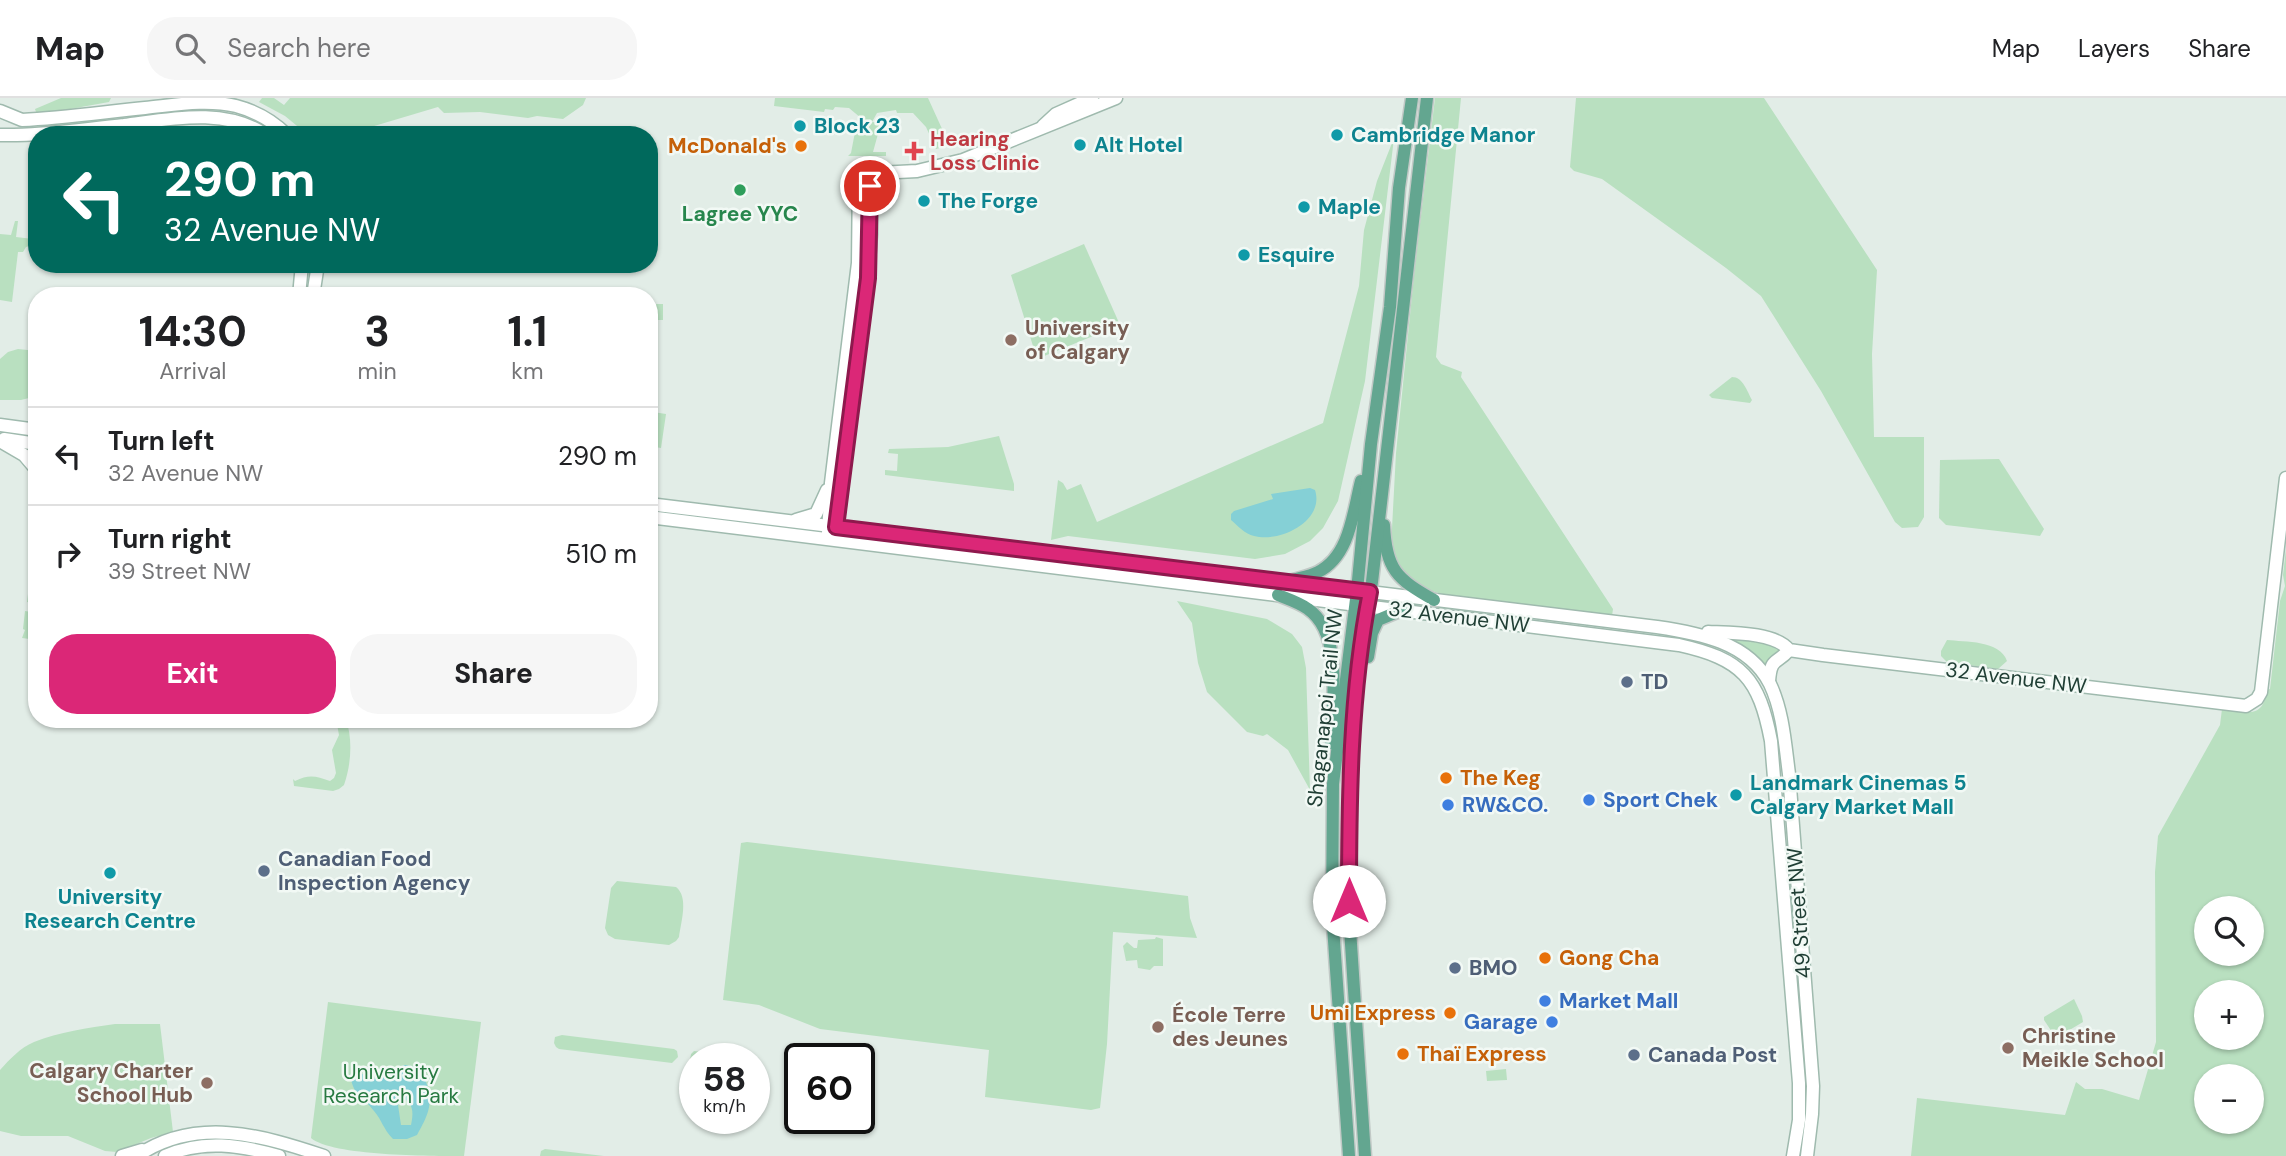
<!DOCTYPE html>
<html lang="en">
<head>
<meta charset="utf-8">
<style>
  :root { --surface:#fff; --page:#f6f6f6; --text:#202124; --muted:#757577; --line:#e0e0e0; --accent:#db2777 }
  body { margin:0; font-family:"DM Sans",sans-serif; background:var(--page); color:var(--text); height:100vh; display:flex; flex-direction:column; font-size:26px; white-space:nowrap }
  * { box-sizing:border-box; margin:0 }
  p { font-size:23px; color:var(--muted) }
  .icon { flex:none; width:38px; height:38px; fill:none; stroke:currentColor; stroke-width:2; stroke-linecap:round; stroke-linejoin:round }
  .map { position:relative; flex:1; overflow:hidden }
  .side { position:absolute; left:28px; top:189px; width:630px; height:441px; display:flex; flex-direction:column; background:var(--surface); border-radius:28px; box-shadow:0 2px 5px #0004 }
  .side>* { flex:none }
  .banner { position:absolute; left:28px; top:28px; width:630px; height:147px; border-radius:28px; box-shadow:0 2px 5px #0004; background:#00695c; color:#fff; overflow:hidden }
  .fabs { position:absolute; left:2194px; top:798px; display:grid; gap:14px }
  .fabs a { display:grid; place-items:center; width:70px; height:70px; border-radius:50%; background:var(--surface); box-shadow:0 2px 5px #0004; font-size:35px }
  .speed { position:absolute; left:679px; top:945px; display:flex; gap:14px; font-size:35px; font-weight:700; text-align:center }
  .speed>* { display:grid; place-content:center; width:91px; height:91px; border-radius:50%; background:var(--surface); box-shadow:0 2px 5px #0004; line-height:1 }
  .speed small { font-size:18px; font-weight:400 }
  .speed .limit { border:4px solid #111; border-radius:10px; background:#fff; color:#111 }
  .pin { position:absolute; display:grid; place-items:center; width:60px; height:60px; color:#fff; margin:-30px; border:4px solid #fff; border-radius:50%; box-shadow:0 2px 7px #0007 }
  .me { position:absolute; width:77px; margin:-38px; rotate:0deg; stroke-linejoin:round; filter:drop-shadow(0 0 5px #0008) }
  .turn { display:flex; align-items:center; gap:24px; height:147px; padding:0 21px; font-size:32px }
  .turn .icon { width:91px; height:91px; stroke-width:2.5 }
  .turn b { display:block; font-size:49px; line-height:60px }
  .eta { display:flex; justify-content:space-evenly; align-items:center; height:119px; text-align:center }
  .eta b { font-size:42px; font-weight:700; line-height:49px }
  .button { display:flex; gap:14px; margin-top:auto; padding:14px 21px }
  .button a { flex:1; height:80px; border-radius:28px; background:var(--accent); color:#fff; font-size:28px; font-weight:700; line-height:80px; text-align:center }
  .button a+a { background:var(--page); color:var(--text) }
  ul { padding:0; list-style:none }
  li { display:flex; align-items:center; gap:21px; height:98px; padding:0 21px; border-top:2px solid var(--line) }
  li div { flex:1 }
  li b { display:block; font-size:26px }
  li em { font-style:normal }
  header { display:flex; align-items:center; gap:42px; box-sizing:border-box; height:98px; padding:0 35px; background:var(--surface); border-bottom:2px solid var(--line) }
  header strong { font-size:33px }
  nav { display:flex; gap:38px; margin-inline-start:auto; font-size:24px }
  .search { width:490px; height:63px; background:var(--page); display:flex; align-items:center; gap:18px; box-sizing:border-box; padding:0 24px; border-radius:28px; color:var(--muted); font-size:26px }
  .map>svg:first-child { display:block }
</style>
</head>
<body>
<header>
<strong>Map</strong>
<div class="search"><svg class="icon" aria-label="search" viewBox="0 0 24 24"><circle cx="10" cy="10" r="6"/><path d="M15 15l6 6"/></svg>Search here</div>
<nav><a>Map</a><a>Layers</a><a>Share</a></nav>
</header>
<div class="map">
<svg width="2286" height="1058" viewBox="0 0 2286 1058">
  <rect width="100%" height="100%" fill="#e2ede7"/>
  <!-- green -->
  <g fill="#b9e0c0" fill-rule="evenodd">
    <path d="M61,0H111L109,4L37,17L35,11Z"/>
    <path d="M262,0H274L284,7L290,0H586L583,7L563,21L537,18L528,20L480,14L444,15L438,9L344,37H308L285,18L259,4Z"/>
    <path d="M775,0H928L948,44L953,42L955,46L936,51L926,29L913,15H897L896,12L877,15L872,24L881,25L873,54H886V58H848L851,55L855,34H860L861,20L849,10L835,9L833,12L825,11L824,14L774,8Z"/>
    <path d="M1435,0H1461L1436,259L1441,266L1462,274L1461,279L1613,511L1612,518L1457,500L1421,490L1398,469L1391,449L1396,355L1415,168Z"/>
    <path d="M1576,0H1764L1877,172L1872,256L1874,339H1924V419L1918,429L1902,430L1895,424L1821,293L1761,198L1726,170L1602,81L1574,73L1570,69Z"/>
    <path d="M194,28L221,31L239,37H177L175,30Z"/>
    <path d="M1394,40L1365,283L1338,403L1323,430L1310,443L1285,456L1255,461L1068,438L1051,442L1058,382L1063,385L1067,392L1081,386L1097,424L1323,325L1359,188L1364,132L1377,83Z"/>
    <path d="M15,123H18L16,139L33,141L32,147L26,149L23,154H18L12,204L0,202V136L11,137Z"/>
    <path d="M1084,146L1120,227L1037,261L1011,177Z"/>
    <path d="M649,206H663V222H654V219H649Z"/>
    <path d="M18,251L37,253V298L21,302H0V261L8,254Z"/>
    <path d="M1732,279C1743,279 1747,293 1752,302L1750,305L1712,300L1709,297Z"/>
    <path d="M653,314L666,316L661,350L649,348Z"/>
    <path d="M999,338L1014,386V393L885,377V372L897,373L898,356L888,355L889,351L948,349Z"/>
    <path d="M1999,361L2044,431L2040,438L1946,427L1939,420L1940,362Z"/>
    <path d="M37,446V506L27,504L34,447Z"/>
    <path d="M2286,451V1058H1911L1917,1000L2065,1017L2076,984L2085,991H2102L2139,1002L2156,944L2155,774L2158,738L2220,627L2222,611C2246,614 2263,622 2267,592L2270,591L2280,503L2285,488L2283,477ZM2207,810H2252V856H2207ZM2207,894H2252V940H2207ZM2207,978H2252V1024H2207Z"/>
    <path d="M1177,503L1267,521L1292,536L1302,549L1306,570L1310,692L1288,652L1267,636L1263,638L1247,634L1207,594L1198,565L1192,525Z"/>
    <path d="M25,513L37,515V542L22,540L25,532L23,531Z"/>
    <path d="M1725,540L1762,544L1783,550L1766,571Z"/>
    <path d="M1947,542C1965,544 2000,542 2007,563L1998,571L1947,564L1941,558V553Z"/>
    <path d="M336,621H346C353,642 351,667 344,687L339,691L333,693L294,688L293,681L295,683C309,676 316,678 330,683L334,680L336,675L332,652L339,637Z"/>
    <path d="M747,744L1188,798L1190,820L1197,840L1113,834L1107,946L1100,1010L1091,1012L985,999L989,952L820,931L759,907L723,902L741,745Z"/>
    <path d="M617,783L676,789C689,799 681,824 679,839L676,843L669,847L615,841L608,837L605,830L611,790Z"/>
    <path d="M1156,839L1163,841V868H1154L1150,872L1138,870L1137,862L1126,863L1123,848L1127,844L1134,850H1137L1138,842L1155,841Z"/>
    <path d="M2074,901L2082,918L2083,924L2056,940L2044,922V919Z"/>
    <path d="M328,904L481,924L464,1058C430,1058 332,1058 311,1040Z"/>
    <path d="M115,926H160L173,1034L151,1040L117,1054L105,1053L68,1038H21L0,1033V972C10,961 20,950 34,944C59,934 88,930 115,926Z"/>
    <path d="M562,937L674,951L677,953L678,959L672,965L559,951L556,949L554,945L555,939Z"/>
    <path d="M694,953L743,959L748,961H695V968L690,962L691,956Z"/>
    <path d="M1506,971L1507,982L1487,983L1486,973Z"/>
    <path d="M545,1051L604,1058H540L541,1053Z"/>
  </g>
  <!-- water -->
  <g fill="#85d0d6" fill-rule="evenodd">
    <path d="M1310,390L1315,392C1325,423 1280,445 1254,438C1245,436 1238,428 1231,422V416L1234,413L1273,401L1271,396Z"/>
    <path d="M405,967C417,968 421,973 426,984C434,1006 428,1017 417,1037L407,1041H393C383,1031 382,1022 374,1013C363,998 357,1003 351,982L354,976H368L374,981L383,974ZM406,1002C414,1008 413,1017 411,1027H401L398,1007L400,1003Z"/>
  </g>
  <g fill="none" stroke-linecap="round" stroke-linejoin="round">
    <defs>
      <g id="secondary">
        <path d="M0,13L22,22C63,20 104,14 145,10C175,7 206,1 236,8C255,13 273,23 287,37"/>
        <path d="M1043,28L1056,16L1092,0"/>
        <path d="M0,37C41,38 83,31 124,27C171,21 224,9 266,37"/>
        <path d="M299,198L302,166"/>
        <path d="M313,198L318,166"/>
        <path d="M0,327L37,332"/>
        <path d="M4,341L37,346"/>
        <path d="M0,343L24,357L35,370"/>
        <path d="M649,406L1657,529C1698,535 1749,544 1770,586C1783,613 1785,646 1789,676L1813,988L1812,1016L1807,1058"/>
        <path d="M649,419L1679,547C1742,561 1759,580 1771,643L1799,985V1022L1793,1058"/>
        <path d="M796,422L816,416L827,392"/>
        <path d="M828,435L831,385L858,165L859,76L917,73L963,62L1116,0"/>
        <path d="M832,436L838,421L867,190L871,136L870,76"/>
        <path d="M1708,534C1730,535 1775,534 1789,552L1823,557L2246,608L2257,601L2261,594L2286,380"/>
        <path d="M1769,583C1771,559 1776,567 1789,552"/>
        <path d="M122,1058L142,1052"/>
        <path d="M137,1058C196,1018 261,1037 324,1058"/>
        <path d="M165,1058C203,1041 240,1047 279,1058"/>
      </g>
      <g id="primary">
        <path d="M1384,427C1386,472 1397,481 1434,502"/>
        <path d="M1287,484C1297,480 1308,479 1318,474C1350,458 1353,414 1361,383"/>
        <path d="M1278,497C1288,501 1300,505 1308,511C1344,536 1332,606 1331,645"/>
        <path d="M1368,559L1372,535L1378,522L1402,512"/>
        <path d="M1349,1058L1332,814L1333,686L1357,493L1371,346L1390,209L1399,90L1412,0"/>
        <path d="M1365,1058L1350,831L1349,737L1354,619L1362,541L1372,484L1386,361L1427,0"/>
      </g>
    </defs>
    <!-- secondary casing -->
    <use href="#secondary" stroke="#9fbaae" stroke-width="15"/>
    <!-- primary casing -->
    <use href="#primary" stroke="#c1c9c6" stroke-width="15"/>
    <!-- secondary -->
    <use href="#secondary" stroke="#fff" stroke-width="12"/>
    <!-- primary -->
    <use href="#primary" stroke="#63a690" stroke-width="12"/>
  </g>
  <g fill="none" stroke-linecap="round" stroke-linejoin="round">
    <defs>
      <path id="route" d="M870,88L868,180L836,429L1370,494C1350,595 1349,701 1349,803"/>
    </defs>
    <!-- route casing -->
    <use href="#route" stroke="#8e194d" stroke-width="18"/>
    <!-- route -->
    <use href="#route" stroke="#db2777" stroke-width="12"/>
  </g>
  <!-- markers -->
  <g fill="#0f9aa8" stroke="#f2f9f5" stroke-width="2.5">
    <circle cx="800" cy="28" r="7"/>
    <circle cx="1337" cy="37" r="7"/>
    <circle cx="1080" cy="47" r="7"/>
    <circle cx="924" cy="103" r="7"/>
    <circle cx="1304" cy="109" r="7"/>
    <circle cx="1244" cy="157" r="7"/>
    <circle cx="1736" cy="697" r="7"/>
    <circle cx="110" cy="775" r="7"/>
  </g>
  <g fill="#e8710a" stroke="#f2f9f5" stroke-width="2.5">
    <circle cx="801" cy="48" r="7"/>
    <circle cx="1446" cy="680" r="7"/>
    <circle cx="1545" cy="860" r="7"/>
    <circle cx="1450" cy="915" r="7"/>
    <circle cx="1403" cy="956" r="7"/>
  </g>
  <path fill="#e0444e" stroke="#f2f9f5" stroke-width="2.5" d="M910.5 42.5h7v7h7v7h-7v7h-7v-7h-7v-7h7z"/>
  <circle fill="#2e9e5b" stroke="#f2f9f5" stroke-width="2.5" cx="740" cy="92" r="7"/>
  <g fill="#8d6e63" stroke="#f2f9f5" stroke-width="2.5">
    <circle cx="1011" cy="242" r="7"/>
    <circle cx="1158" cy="929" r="7"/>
    <circle cx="2008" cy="950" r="7"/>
    <circle cx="207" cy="985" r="7"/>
  </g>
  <g fill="#5c6f8a" stroke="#f2f9f5" stroke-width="2.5">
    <circle cx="1627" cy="584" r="7"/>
    <circle cx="264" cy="773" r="7"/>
    <circle cx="1455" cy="870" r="7"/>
    <circle cx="1634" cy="957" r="7"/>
  </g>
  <g fill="#3f7fe0" stroke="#f2f9f5" stroke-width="2.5">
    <circle cx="1589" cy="702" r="7"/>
    <circle cx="1448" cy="707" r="7"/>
    <circle cx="1545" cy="903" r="7"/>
    <circle cx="1552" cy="924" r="7"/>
  </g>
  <g text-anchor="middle" stroke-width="5" stroke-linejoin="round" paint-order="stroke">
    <!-- culture labels -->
    <g font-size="21" font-weight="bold" fill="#0d838f" stroke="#f2f9f5" text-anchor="start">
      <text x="814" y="35">Block 23</text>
      <text x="1351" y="44">Cambridge Manor</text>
      <text x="1094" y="54">Alt Hotel</text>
      <text x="938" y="110">The Forge</text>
      <text x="1318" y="116">Maple</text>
      <text x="1258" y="164">Esquire</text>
      <text x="1750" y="692">Landmark Cinemas 5<tspan x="1750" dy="24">Calgary Market Mall</tspan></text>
      <text x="110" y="806" text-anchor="middle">University<tspan x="110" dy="24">Research Centre</tspan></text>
    </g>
    <!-- health labels -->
    <g font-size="21" font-weight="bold" fill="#be3a42" stroke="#f2f9f5" text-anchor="start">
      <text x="930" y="48">Hearing<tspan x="930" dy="24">Loss Clinic</tspan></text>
    </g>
    <!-- food labels -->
    <g font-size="21" font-weight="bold" fill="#c56008" stroke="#f2f9f5" text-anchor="start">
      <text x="787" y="55" text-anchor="end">McDonald's</text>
      <text x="1460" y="687">The Keg</text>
      <text x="1559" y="867">Gong Cha</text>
      <text x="1436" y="922" text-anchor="end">Umi Express</text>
      <text x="1417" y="963">Thaï Express</text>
    </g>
    <!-- leisure labels -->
    <g font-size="21" font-weight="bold" fill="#27864d" stroke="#f2f9f5">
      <text x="740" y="123">Lagree YYC</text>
    </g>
    <!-- education labels -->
    <g font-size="21" font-weight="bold" fill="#785e54" stroke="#f2f9f5" text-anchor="start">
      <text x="1025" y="237">University<tspan x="1025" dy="24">of Calgary</tspan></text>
      <text x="1172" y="924">École Terre<tspan x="1172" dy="24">des Jeunes</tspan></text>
      <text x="2022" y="945">Christine<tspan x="2022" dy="24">Meikle School</tspan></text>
      <text x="193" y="980" text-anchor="end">Calgary Charter<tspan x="193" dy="24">School Hub</tspan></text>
    </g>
    <!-- street labels -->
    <g font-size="21" fill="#203f35" stroke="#f2f9f5">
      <text transform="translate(1459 519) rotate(7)" y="7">32 Avenue NW</text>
      <text transform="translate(2016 580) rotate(7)" y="7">32 Avenue NW</text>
      <text transform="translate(1325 610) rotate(-84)" y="7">Shaganappi Trail NW</text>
      <text transform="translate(1799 815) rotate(-94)" y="7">49 Street NW</text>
    </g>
    <!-- service labels -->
    <g font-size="21" font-weight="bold" fill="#4e5e75" stroke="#f2f9f5" text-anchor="start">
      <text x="1641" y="591">TD</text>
      <text x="278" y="768">Canadian Food<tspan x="278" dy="24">Inspection Agency</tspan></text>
      <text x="1469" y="877">BMO</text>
      <text x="1648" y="964">Canada Post</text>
    </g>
    <!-- shop labels -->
    <g font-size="21" font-weight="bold" fill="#366cbe" stroke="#f2f9f5" text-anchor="start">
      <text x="1603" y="709">Sport Chek</text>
      <text x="1462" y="714">RW&amp;CO.</text>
      <text x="1559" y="910">Market Mall</text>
      <text x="1538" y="931" text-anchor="end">Garage</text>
    </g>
    <!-- park labels -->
    <g font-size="21" fill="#277a41" stroke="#f2f9f5">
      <text x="391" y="981">University<tspan x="391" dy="24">Research Park</tspan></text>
    </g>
  </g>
</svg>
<div class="fabs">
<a><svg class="icon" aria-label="search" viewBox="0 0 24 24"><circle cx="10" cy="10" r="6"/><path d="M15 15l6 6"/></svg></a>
<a>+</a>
<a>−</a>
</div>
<div class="speed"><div>58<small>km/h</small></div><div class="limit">60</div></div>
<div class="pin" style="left:870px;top:88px;background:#d93025"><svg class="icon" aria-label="arrive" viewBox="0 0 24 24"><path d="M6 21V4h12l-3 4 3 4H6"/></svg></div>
<svg class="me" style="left:1349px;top:803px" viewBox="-20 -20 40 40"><circle r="19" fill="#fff"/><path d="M0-13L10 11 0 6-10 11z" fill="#db2777"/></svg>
<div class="banner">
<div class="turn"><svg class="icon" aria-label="left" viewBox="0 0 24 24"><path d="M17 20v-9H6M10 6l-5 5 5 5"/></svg><div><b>290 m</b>32 Avenue NW</div></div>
</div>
<section class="side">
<div class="eta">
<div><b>14:30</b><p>Arrival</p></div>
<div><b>3</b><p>min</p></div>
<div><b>1.1</b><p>km</p></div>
</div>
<ul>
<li><svg class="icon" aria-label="left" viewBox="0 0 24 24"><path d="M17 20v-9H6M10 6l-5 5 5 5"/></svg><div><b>Turn left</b><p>32 Avenue NW</p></div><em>290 m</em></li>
<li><svg class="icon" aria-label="right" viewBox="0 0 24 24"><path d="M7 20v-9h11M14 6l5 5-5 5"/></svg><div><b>Turn right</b><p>39 Street NW</p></div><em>510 m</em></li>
</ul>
<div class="button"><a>Exit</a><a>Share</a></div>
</section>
</div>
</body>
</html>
